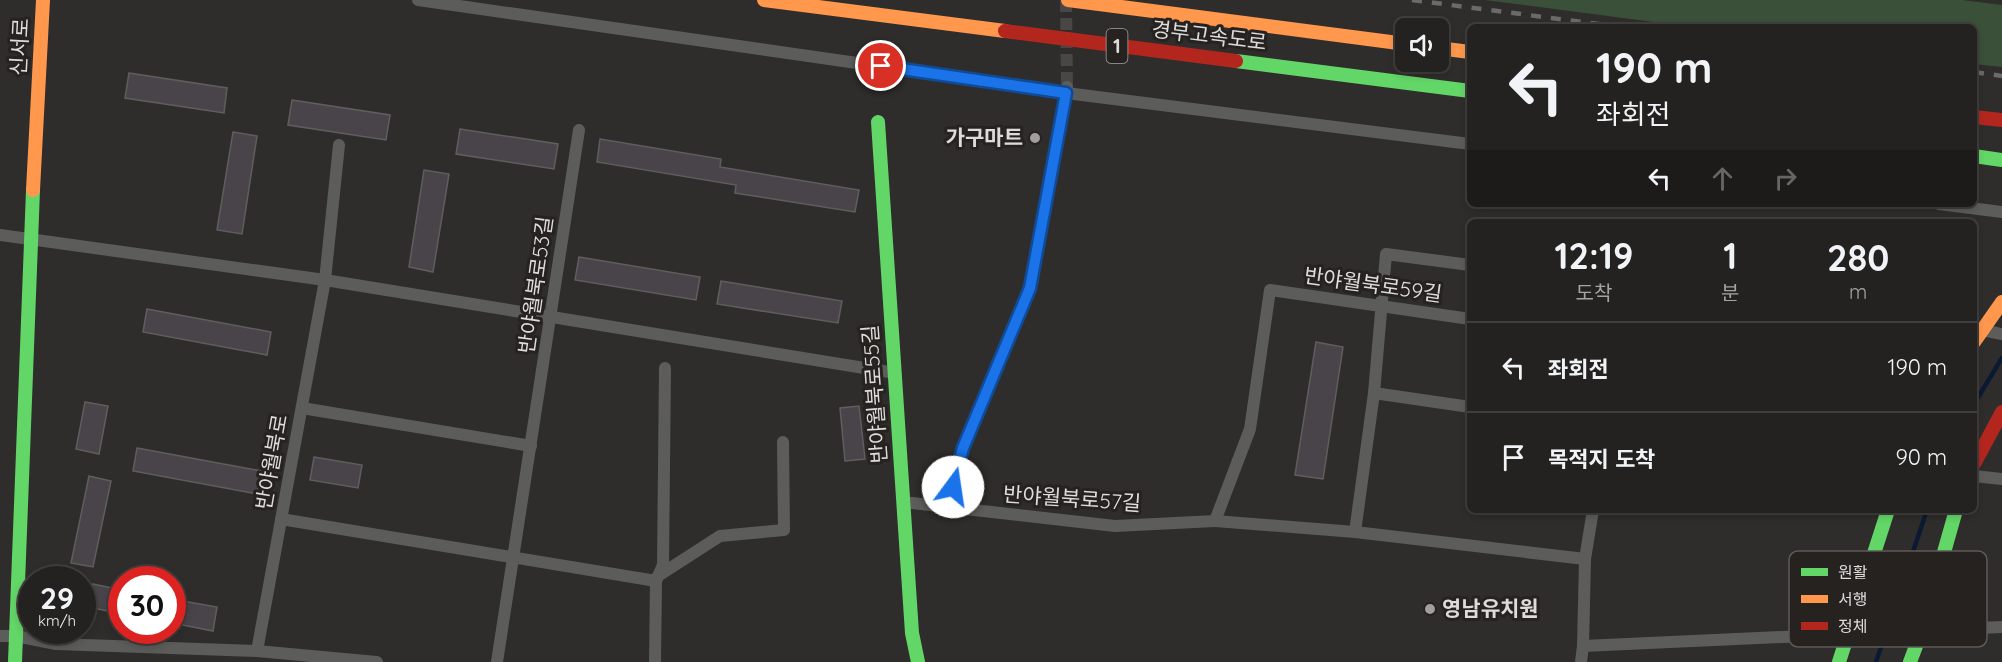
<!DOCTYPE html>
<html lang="ko">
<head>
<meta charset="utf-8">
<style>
  :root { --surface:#232220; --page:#2f2f2d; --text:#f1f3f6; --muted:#a3a4a5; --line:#403f3e }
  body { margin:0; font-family:Quicksand,"Noto Sans KR",sans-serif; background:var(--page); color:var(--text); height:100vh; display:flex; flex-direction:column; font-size:22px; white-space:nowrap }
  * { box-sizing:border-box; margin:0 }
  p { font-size:20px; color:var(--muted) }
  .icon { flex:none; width:33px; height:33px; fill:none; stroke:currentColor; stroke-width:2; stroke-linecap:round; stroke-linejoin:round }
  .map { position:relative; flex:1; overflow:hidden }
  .side { position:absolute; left:1467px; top:219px; width:510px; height:294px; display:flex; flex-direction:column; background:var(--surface); border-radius:9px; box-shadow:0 3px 9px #0003,0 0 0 2px var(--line) }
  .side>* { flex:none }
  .top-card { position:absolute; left:1467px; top:24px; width:510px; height:183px; border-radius:9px; box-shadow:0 3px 9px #0003,0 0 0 2px var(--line); background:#232220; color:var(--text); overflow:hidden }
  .fabs { position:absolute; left:1395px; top:18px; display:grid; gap:12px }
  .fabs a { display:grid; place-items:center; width:54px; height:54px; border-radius:9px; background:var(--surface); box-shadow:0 3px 9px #0003,0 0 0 2px var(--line); font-size:30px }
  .speed { position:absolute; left:18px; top:566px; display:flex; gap:12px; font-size:30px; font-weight:700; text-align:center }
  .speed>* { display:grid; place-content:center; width:78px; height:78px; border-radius:50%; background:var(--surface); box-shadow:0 3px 9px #0003,0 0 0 2px var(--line); line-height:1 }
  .speed small { font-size:15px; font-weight:400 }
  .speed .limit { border:9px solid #d22; background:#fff; color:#111 }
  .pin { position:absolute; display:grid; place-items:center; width:51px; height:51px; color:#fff; margin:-26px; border:3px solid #fff; border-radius:50%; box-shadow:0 2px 6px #0007 }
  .me { position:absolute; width:66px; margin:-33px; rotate:14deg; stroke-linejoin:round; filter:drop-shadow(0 0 4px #0008) }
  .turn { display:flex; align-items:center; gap:21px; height:126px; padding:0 30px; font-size:27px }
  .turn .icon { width:78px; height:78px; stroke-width:2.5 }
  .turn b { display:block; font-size:42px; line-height:51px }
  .lanes { display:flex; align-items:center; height:57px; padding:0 30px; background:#0003; justify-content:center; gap:30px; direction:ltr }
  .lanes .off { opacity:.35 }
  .eta { display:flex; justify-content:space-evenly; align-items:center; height:102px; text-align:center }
  .eta b { font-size:36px; font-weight:700; line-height:42px }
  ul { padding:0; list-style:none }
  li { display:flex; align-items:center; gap:18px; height:90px; padding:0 30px; border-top:2px solid var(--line) }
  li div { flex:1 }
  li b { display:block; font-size:22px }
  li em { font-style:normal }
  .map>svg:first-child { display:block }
</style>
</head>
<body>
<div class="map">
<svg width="2002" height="662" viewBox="0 0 2002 662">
  <rect width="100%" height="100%" fill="#2f2d2b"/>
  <!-- green -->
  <path fill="#3b5038" d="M1485,0H1962L2002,5V67L1974,64V27H1692Z"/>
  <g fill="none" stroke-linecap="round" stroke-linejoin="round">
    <!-- stream -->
    <g stroke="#0b1a32" stroke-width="4.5">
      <path d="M1974,404L2002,358"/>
      <path d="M1876,662L1927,510"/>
    </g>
  </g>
  <!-- building -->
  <g fill="#494449" stroke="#5f5e5e" stroke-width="1.5">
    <path d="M129,73L227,88L224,113L125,98Z"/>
    <path d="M292,100L390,115L386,140L288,125Z"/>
    <path d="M460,129L558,144L554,169L456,154Z"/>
    <path d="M233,132L257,136L242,234L217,230Z"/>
    <path d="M600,139L721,159L720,167L859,190L855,212L735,193L736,185L597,162Z"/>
    <path d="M424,170L449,174L433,272L409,267Z"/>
    <path d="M579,257L700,277L696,300L575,280Z"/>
    <path d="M721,281L842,301L838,323L717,304Z"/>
    <path d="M147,309L271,332L267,355L143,332Z"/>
    <path d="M1316,342L1343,347L1323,479L1295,475Z"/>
    <path d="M85,402L108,406L99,454L76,449Z"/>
    <path d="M859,406L865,459L845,461L840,408Z"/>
    <path d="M137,448L262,471L257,494L133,471Z"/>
    <path d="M314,457L362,465L358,488L310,480Z"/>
    <path d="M89,476L111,481L93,567L71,563Z"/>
    <path d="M93,584L122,590V614L88,607Z"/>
    <path d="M172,599L217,607L213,631L172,623Z"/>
  </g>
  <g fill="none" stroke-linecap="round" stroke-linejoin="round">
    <!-- street-tunnel -->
    <path stroke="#494745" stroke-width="12" stroke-dasharray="12 6" stroke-linecap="butt" d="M1066,0L1067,87"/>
    <!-- street -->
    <g stroke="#5c5c5b" stroke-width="12">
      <path d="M418,0L1066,93L1470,144"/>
      <path d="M1939,204L2002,212"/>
      <path d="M0,235L325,280L895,373"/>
      <path d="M1977,329L2002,334"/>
      <path d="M1374,393L1386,254L1470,265"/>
      <path d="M302,408L531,446"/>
      <path d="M1974,476L2002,479"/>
      <path d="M903,502L1115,526L1215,521L1250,429L1270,290L1470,319"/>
      <path d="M949,507L963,448L1030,288L1067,87"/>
      <path d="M281,519L656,581"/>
      <path d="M1215,521L1355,532L1585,559L1583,646L1581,662"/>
      <path d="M1355,532L1374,393L1470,407"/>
      <path d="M1585,559L1593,510"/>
      <path d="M658,576L720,536L784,530L783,442"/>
      <path d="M0,636H16L56,644L257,651L377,662"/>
      <path d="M1583,646L2002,627"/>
      <path d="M257,651L325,280L339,145"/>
      <path d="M497,662L579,130"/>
      <path d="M655,662L656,581L663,565L665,368"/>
    </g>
    <!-- fast -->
    <g stroke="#63d668" stroke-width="14">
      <path d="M1236,61L1470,91"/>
      <path d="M878,122L912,633L918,662"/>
      <path d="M1974,156L2002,160"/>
      <path d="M15,662L33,190"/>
      <path d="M1839,662L1888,510"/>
      <path d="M1910,662L1922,630L1956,510"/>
    </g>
    <!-- slow -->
    <g stroke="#ff974d" stroke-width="14">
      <path d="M764,0L1005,31"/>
      <path d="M1068,0L1406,44"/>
      <path d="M1438,48L1470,52"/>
      <path d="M33,190L43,0"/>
      <path d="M1974,342L2002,302"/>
    </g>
    <!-- jam -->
    <g stroke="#b3261e" stroke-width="14">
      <path d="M1005,31L1236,61"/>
      <path d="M1974,117L2002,120"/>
      <path d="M1974,464L2002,412"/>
    </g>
    <!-- rail -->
    <g stroke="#6b6a6a" stroke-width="4.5" stroke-dasharray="10 10" stroke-linecap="butt">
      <path d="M1412,0L1621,27"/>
      <path d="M1974,72L2002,76"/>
    </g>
  </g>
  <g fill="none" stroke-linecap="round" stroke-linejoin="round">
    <defs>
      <path id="route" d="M881,66L1066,93L1030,288L963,448L953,487"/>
    </defs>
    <!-- route casing -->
    <use href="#route" stroke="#114b97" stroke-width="15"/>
    <!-- route -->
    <use href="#route" stroke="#1a73e8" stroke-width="10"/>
  </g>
  <!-- markers -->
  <g fill="#a19f9d" stroke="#262220" stroke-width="2">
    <circle cx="1035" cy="138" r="6"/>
    <circle cx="1430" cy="609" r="6"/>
  </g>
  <g text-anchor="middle" stroke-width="6" stroke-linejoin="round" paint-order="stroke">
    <!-- shield labels -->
    <rect fill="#262220" stroke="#a7a4a2" stroke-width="1.5" x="1106.5" y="29" width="21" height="34" rx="4.5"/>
    <g font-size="20" font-weight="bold" fill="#dedcda">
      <text x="1117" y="53">1</text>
    </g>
    <!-- street labels -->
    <g font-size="21" fill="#dedcda" stroke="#262220">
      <text transform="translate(1209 36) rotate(7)" y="7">경부고속도로</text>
      <text transform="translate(20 47) rotate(-87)" y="7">신서로</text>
      <text transform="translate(536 285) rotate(-82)" y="7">반야월북로53길</text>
      <text transform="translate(1373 285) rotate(8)" y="7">반야월북로59길</text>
      <text transform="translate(875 394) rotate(-94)" y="7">반야월북로55길</text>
      <text transform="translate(272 462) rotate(-80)" y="7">반야월북로</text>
      <text transform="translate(1072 499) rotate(4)" y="7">반야월북로57길</text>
    </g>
    <!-- poi labels -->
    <g font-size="21" font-weight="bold" fill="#dedcda" stroke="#262220" text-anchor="end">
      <text x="1023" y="145">가구마트</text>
      <text x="1442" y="616" text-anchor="start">영남유치원</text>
    </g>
  </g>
  <!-- legend -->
  <rect x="1789" y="551" width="198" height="96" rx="9" fill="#262220" stroke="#5d5a58" stroke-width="1.5"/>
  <rect x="1801" y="568" width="27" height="8" fill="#63d668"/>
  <rect x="1801" y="595" width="27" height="8" fill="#ff974d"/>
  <rect x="1801" y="622" width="27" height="8" fill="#b3261e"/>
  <g font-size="16" fill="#dedcda">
    <text x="1838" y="578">원활</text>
    <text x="1838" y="605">서행</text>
    <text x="1838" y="632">정체</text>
  </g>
</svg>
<div class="fabs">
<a><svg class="icon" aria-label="sound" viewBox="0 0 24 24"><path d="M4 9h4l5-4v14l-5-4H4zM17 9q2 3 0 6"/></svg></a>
</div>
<div class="speed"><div>29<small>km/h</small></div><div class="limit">30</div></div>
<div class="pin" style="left:881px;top:66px;background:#d93025"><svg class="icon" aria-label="arrive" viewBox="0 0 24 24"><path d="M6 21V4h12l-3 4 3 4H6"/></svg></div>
<svg class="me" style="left:953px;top:487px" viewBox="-20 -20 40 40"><circle r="19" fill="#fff"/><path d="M0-13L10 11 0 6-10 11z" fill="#1a73e8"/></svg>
<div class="top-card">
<div class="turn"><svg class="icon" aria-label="left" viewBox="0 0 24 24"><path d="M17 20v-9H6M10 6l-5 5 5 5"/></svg><div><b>190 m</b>좌회전</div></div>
<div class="lanes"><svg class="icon" aria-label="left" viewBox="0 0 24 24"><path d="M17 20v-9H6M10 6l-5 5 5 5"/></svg><svg class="icon off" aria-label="ahead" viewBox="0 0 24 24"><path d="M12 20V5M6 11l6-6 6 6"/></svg><svg class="icon off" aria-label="right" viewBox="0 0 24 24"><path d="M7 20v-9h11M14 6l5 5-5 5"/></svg></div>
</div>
<section class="side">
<div class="eta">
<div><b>12:19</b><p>도착</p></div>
<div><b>1</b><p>분</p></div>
<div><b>280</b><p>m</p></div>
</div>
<ul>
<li><svg class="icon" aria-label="left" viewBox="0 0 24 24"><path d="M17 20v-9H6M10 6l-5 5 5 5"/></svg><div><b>좌회전</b></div><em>190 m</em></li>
<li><svg class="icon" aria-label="arrive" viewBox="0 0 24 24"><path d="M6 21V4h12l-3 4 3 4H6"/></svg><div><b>목적지 도착</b></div><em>90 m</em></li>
</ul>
</section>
</div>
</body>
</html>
